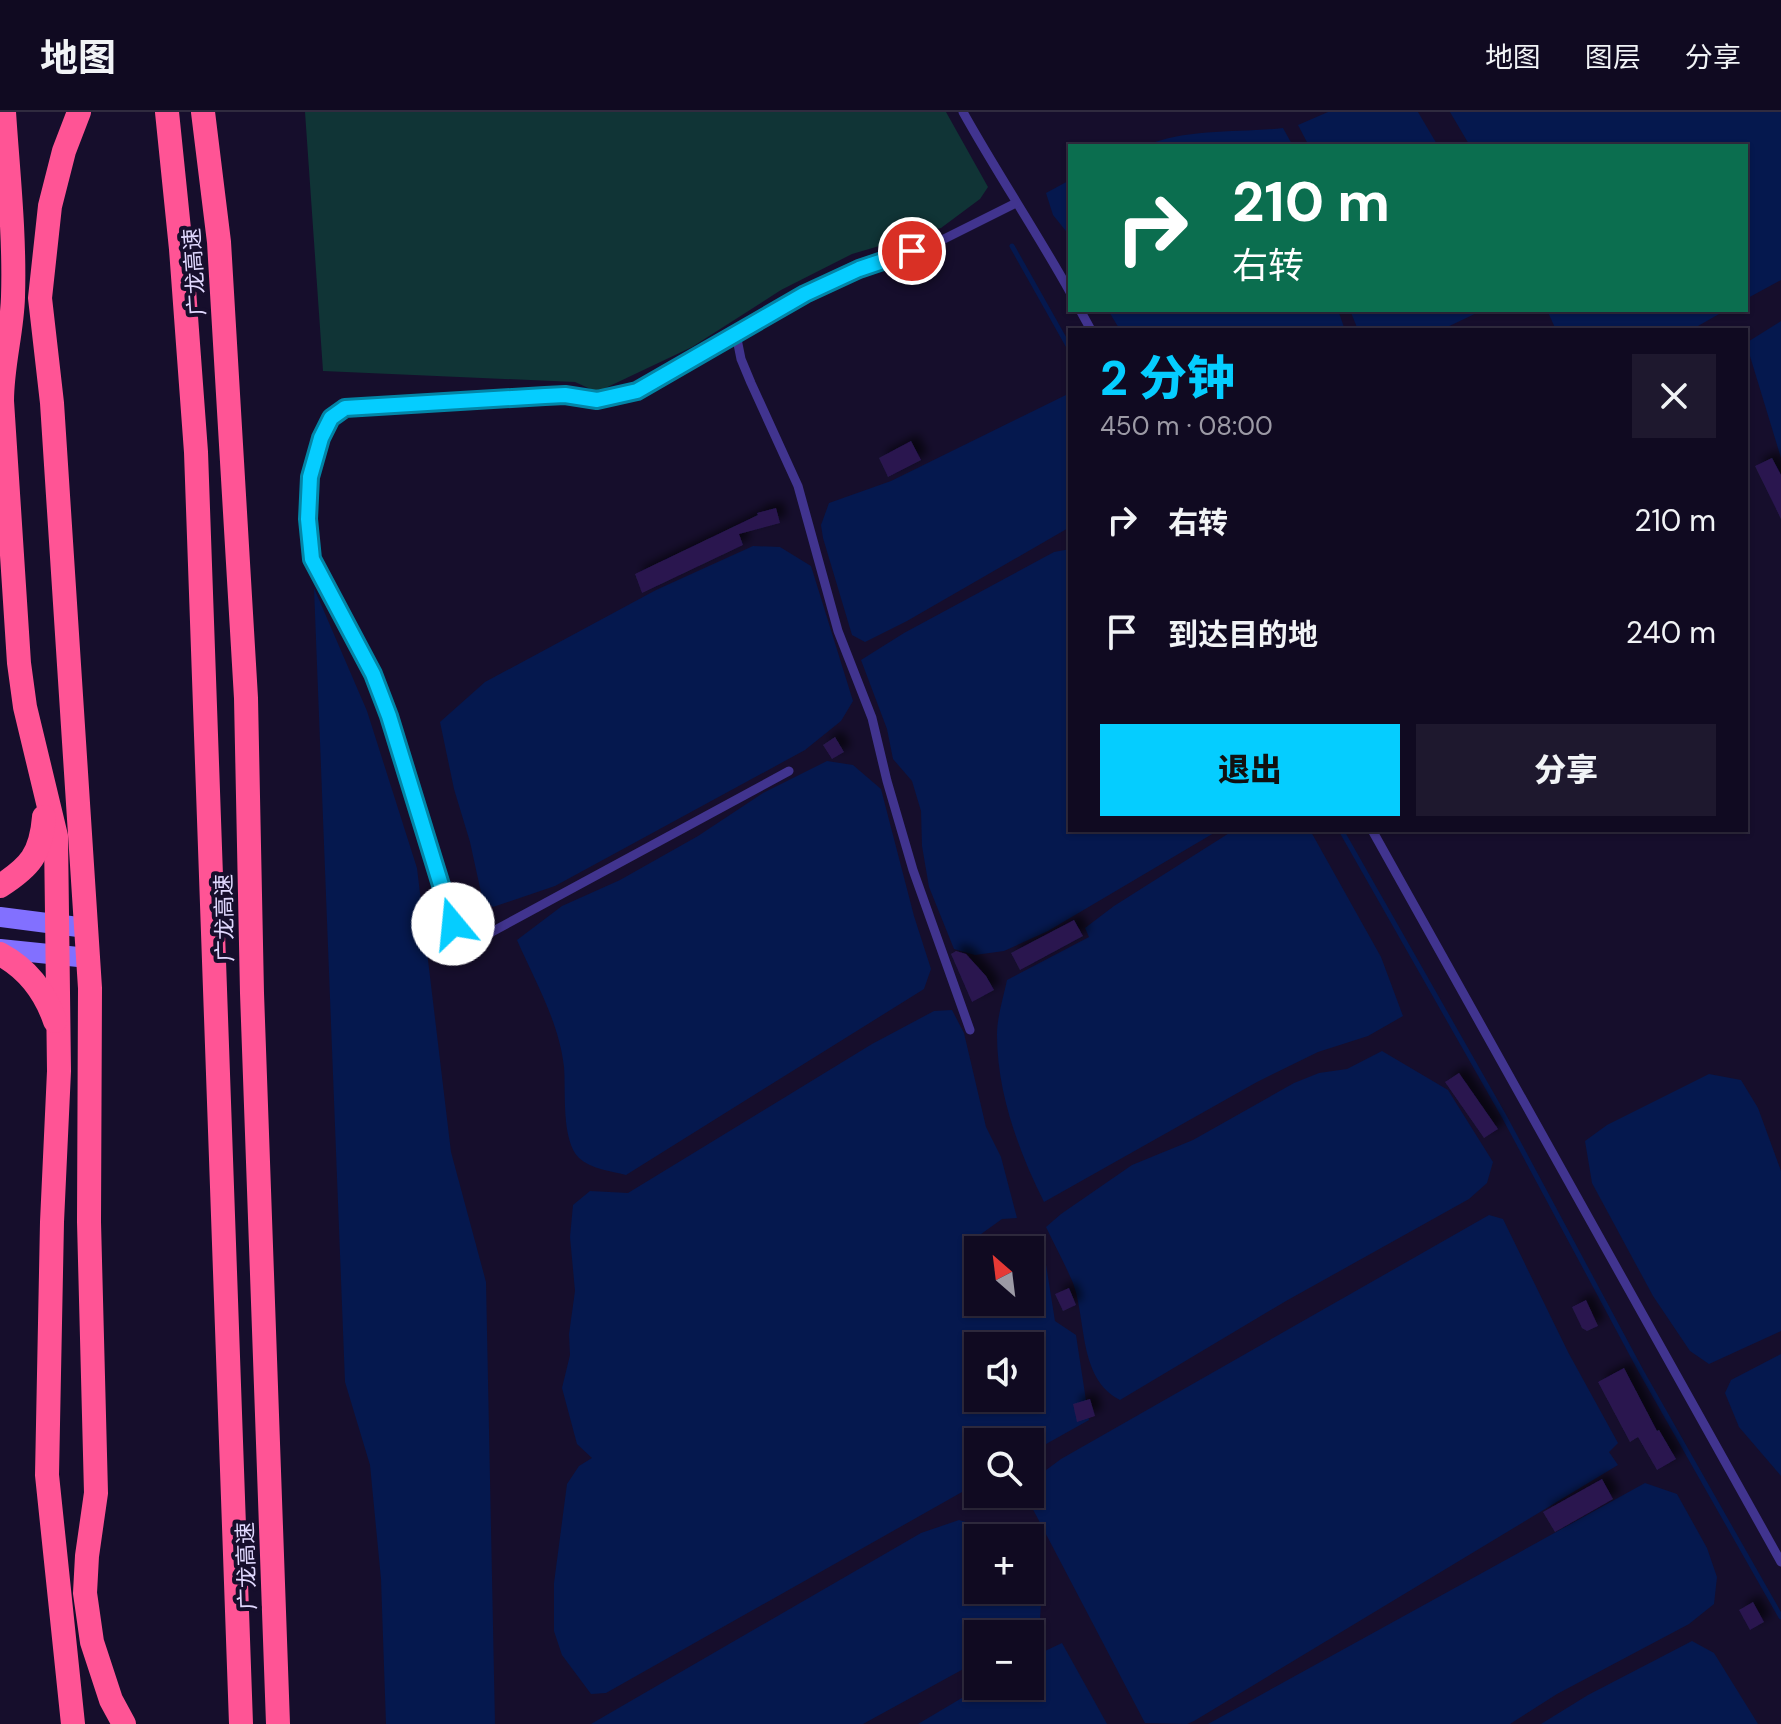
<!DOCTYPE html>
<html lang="zh">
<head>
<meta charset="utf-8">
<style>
  :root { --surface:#100a21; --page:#1e182e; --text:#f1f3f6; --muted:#9c9aa5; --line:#302b3f; --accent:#05cdff }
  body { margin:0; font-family:"DM Sans","Noto Sans SC",sans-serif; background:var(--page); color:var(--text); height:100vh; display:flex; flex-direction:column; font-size:30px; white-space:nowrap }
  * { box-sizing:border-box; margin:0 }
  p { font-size:26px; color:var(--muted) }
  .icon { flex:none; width:44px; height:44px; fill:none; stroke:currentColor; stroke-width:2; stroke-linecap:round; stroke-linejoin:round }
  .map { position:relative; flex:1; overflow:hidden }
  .side { position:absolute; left:1068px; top:216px; width:680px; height:504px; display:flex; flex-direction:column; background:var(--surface); border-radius:0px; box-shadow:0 2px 6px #0004,0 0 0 2px var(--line) }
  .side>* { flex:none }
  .top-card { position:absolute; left:1068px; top:32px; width:680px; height:168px; border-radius:0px; box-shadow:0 2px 6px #0004,0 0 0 2px var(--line); background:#0b6e4f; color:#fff; overflow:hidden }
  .needle { width:52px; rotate:332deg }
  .fabs { position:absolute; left:964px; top:1124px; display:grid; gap:16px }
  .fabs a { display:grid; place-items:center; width:80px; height:80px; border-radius:0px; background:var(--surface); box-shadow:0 2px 6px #0004,0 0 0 2px var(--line); font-size:40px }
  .pin { position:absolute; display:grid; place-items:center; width:68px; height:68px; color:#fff; margin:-34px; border:4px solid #fff; border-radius:50%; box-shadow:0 2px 8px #0007 }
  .me { position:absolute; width:88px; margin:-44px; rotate:343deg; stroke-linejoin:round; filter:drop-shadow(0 0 6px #0008) }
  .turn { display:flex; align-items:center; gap:28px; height:168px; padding:0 32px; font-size:36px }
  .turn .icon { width:104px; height:104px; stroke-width:2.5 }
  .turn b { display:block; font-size:56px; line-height:68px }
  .round { display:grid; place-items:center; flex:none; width:84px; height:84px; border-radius:0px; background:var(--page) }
  .overview { display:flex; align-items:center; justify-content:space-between; height:136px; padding:0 32px }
  h1 { font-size:48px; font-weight:800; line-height:60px; color:var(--accent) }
  .button { display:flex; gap:16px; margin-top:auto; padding:16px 32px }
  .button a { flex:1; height:92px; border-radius:0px; background:var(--accent); color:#111; font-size:32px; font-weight:800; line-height:92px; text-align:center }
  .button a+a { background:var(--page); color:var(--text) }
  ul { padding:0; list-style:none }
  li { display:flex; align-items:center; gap:24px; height:112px; padding:0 32px }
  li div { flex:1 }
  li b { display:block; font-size:30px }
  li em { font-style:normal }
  header { display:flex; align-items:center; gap:48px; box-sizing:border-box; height:112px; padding:0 40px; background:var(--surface); border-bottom:2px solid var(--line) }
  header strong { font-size:38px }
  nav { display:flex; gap:44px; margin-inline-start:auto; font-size:28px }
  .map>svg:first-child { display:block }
</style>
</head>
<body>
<header>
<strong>地图</strong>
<nav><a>地图</a><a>图层</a><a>分享</a></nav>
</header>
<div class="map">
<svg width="1781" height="1612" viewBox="0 0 1781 1612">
  <defs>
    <filter id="shadow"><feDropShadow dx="7" dy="-7" stdDeviation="4" flood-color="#0009"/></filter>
  </defs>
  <rect width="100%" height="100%" fill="#160e2c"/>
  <!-- green -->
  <path fill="#103436" d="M305,0H946L988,75L980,87L941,116L852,142L781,178L692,235L597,280L575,270L323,259Z"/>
  <!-- water -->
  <g fill="#05184e" fill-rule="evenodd">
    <path d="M1328,0H1418L1438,34H1309L1298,13Z"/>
    <path d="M1450,0H1781V168L1746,187V34H1470Z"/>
    <path d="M1283,16L1293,34H1144C1188,16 1237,21 1283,16Z"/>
    <path d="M1070,68V124L1053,103L1046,81Z"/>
    <path d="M1108,198H1338L1345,218H1120Z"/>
    <path d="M1350,198H1483L1441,218H1358Z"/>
    <path d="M1547,198H1726L1691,218H1556Z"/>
    <path d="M1781,209V346L1746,231Z"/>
    <path d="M1070,281V415L907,509L865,530L852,523L823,426L821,413L829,391L891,369Z"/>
    <path d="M753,434L780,435L811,454L853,589L841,609L805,638L555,774L493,795L482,785L470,730L454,677L440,610L485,570L656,478Z"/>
    <path d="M1070,437V718H1219L1048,819L1004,839L975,843L954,837L929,775L922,734L921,699L912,669L893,647L887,617L861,548L904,521L1054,440Z"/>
    <path d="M314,476L367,599L417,756L451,1040L486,1170L495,1612H386L381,1467L370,1353L345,1270Z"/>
    <path d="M827,649L853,653L881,677L914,804L931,857L924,877L626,1063C611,1059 591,1057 579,1046C561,1028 566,979 564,955C559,910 535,869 517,828L562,794L620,768L698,724L763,681Z"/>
    <path d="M1234,718H1310L1381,845L1403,904L1368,924L1318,940L1257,970L1044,1090C1019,1040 997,981 997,923C997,905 1003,887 1007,868L1089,825L1085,816L1114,794Z"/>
    <path d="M952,898L964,921L986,1015L1001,1045L1017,1106L1002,1107L963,1135L965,1146L978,1145V1190H1030V1138H996C1011,1131 1029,1135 1044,1140L1055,1209L1076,1223L1089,1308L1030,1341V1330H978V1371L606,1581L591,1582L562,1543L554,1519V1471L567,1372L579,1354L592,1346L577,1332L562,1276L570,1243L569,1222L575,1179L570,1125L573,1093L590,1079L628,1081L872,932L934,899ZM978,1234H1030V1286H978Z"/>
    <path d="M1382,939L1448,978L1493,1050L1487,1071L1469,1087L1286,1189L1120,1288C1078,1266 1087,1210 1073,1171C1065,1152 1055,1134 1046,1115L1061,1102L1132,1053L1193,1028L1294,971L1319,961L1347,957Z"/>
    <path d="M1709,962L1741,968L1758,996L1781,1059V1219L1709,1252L1690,1239L1653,1184L1592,1071L1585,1029L1607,1013Z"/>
    <path d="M1489,1103L1503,1107L1568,1240L1618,1331L1609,1340L1618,1353L1194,1609L1187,1612L1145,1611L1026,1384L1030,1382L1034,1367L1061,1347Z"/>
    <path d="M1781,1242V1364L1739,1315L1725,1281L1731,1268Z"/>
    <path d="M1645,1371L1677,1382L1707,1436L1717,1465L1714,1492L1689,1512L1557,1582L1510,1612H1208Z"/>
    <path d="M959,1408L1002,1421L1006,1426H978V1478H1030V1464L1041,1489L1040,1509L1024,1522H978V1549L863,1612H591L921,1421Z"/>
    <path d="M1692,1529L1714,1541L1758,1612H1541L1588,1583Z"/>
    <path d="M1062,1531L1107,1612H918L982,1574H1030V1546Z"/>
  </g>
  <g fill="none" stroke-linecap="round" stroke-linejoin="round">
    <!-- stream -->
    <g stroke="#05184e" stroke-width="5">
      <path d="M1012,134L1070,237"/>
      <path d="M1341,718L1505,1006L1641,1259L1781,1505"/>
    </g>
  </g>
  <!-- building -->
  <g fill="#29184f" filter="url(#shadow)">
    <path d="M911,329L921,348L888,365L879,346Z"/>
    <path d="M1772,346L1781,363V407L1755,354Z"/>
    <path d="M776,396L780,411L739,422L743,433L642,481L635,462L758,403L757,401Z"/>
    <path d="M835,625L844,640L832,647L823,633Z"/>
    <path d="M1074,808L1083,824L1020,858L1011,841Z"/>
    <path d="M956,839L966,842L986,864L994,878L972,890L951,842Z"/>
    <path d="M1459,961L1498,1017L1484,1026L1445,970Z"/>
    <path d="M1069,1176L1076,1193L1063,1199L1055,1182Z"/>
    <path d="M1586,1188L1598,1214L1587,1219L1582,1216L1572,1195Z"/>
    <path d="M1624,1256L1657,1319L1659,1318L1676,1347L1657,1358L1638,1325L1630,1330L1598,1270Z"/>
    <path d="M1090,1287L1095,1304L1077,1310L1073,1292Z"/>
    <path d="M1602,1367L1613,1387L1555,1420L1543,1400Z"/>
    <path d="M1753,1490L1764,1510L1750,1518L1739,1498Z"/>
  </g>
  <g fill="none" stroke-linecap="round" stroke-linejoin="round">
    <!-- lane -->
    <g stroke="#41348f" stroke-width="9">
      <path d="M963,0C997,61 1036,119 1070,180"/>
      <path d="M1080,198L1091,218"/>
      <path d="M736,222L741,247L751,271L798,374L838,519L872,606L887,669L913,758L970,918"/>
      <path d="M789,659L462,836L402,642L373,562L312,447L308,407L310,365L321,326L331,306L345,296L565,283L597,288L637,279L805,182L859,157L938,130L1016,91"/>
      <path d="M1372,718L1781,1450"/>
    </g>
    <!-- secondary -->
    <g stroke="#8270ff" stroke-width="20">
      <path d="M0,805L86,816"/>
      <path d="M0,837L88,846"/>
    </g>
    <!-- highway -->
    <g stroke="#ff5495" stroke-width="24">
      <path d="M4,0C8,61 15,123 13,185C12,220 2,253 2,289L19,551L25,595L56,724L59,959L52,1110L47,1363L73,1612"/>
      <path d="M79,0L64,39L50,94L40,186L52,291L90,876L89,1110L96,1381L87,1444L85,1481L92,1530L111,1588L124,1612"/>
      <path d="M167,0L181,137L196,340L241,1612"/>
      <path d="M203,0L219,130L246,586L252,881L278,1612"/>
      <path d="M0,774C30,755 41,742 44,705"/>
      <path d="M0,842C28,857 45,880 55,909"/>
    </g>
  </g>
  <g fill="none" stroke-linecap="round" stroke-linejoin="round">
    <defs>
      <path id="route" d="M453,812L389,604L373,562L312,447L308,407L310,365L321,326L331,306L345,296L545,284L565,283L597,288L637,279L805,182L859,157L912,139"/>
    </defs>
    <!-- route casing -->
    <use href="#route" stroke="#0385a6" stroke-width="20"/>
    <!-- route -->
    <use href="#route" stroke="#05cdff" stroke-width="14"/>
  </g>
  <g text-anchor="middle" stroke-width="8" stroke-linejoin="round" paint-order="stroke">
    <!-- street labels -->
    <g font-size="22" fill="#e1d9ff" stroke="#160e2c">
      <text transform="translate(194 160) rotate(-94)" y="8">广龙高速</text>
      <text transform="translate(224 806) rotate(-91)" y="8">广龙高速</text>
      <text transform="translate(246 1454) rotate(-92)" y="8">广龙高速</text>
    </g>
  </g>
</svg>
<div class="fabs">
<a><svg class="needle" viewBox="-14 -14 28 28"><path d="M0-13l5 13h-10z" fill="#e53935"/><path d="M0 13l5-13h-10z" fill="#9c9aa5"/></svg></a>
<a><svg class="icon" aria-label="sound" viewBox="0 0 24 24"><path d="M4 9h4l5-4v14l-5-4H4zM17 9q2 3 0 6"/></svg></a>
<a><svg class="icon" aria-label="search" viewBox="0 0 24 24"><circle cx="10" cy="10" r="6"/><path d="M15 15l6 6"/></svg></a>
<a>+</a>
<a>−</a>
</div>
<div class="pin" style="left:912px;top:139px;background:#d93025"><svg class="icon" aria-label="arrive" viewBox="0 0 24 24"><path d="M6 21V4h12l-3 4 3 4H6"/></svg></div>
<svg class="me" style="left:453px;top:812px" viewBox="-20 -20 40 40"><circle r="19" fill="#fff"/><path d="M0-13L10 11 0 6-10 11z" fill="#05cdff"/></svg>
<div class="top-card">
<div class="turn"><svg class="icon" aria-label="right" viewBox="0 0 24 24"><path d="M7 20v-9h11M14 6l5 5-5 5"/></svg><div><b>210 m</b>右转</div></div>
</div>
<section class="side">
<div class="overview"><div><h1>2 分钟</h1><p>450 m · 08:00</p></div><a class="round"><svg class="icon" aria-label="close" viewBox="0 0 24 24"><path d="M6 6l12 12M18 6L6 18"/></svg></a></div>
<ul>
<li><svg class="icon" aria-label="right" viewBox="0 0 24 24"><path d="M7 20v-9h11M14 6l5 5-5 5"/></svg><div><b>右转</b></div><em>210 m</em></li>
<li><svg class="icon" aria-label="arrive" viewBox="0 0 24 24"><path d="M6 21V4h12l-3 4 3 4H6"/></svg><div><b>到达目的地</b></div><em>240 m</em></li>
</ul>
<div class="button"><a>退出</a><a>分享</a></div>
</section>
</div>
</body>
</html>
